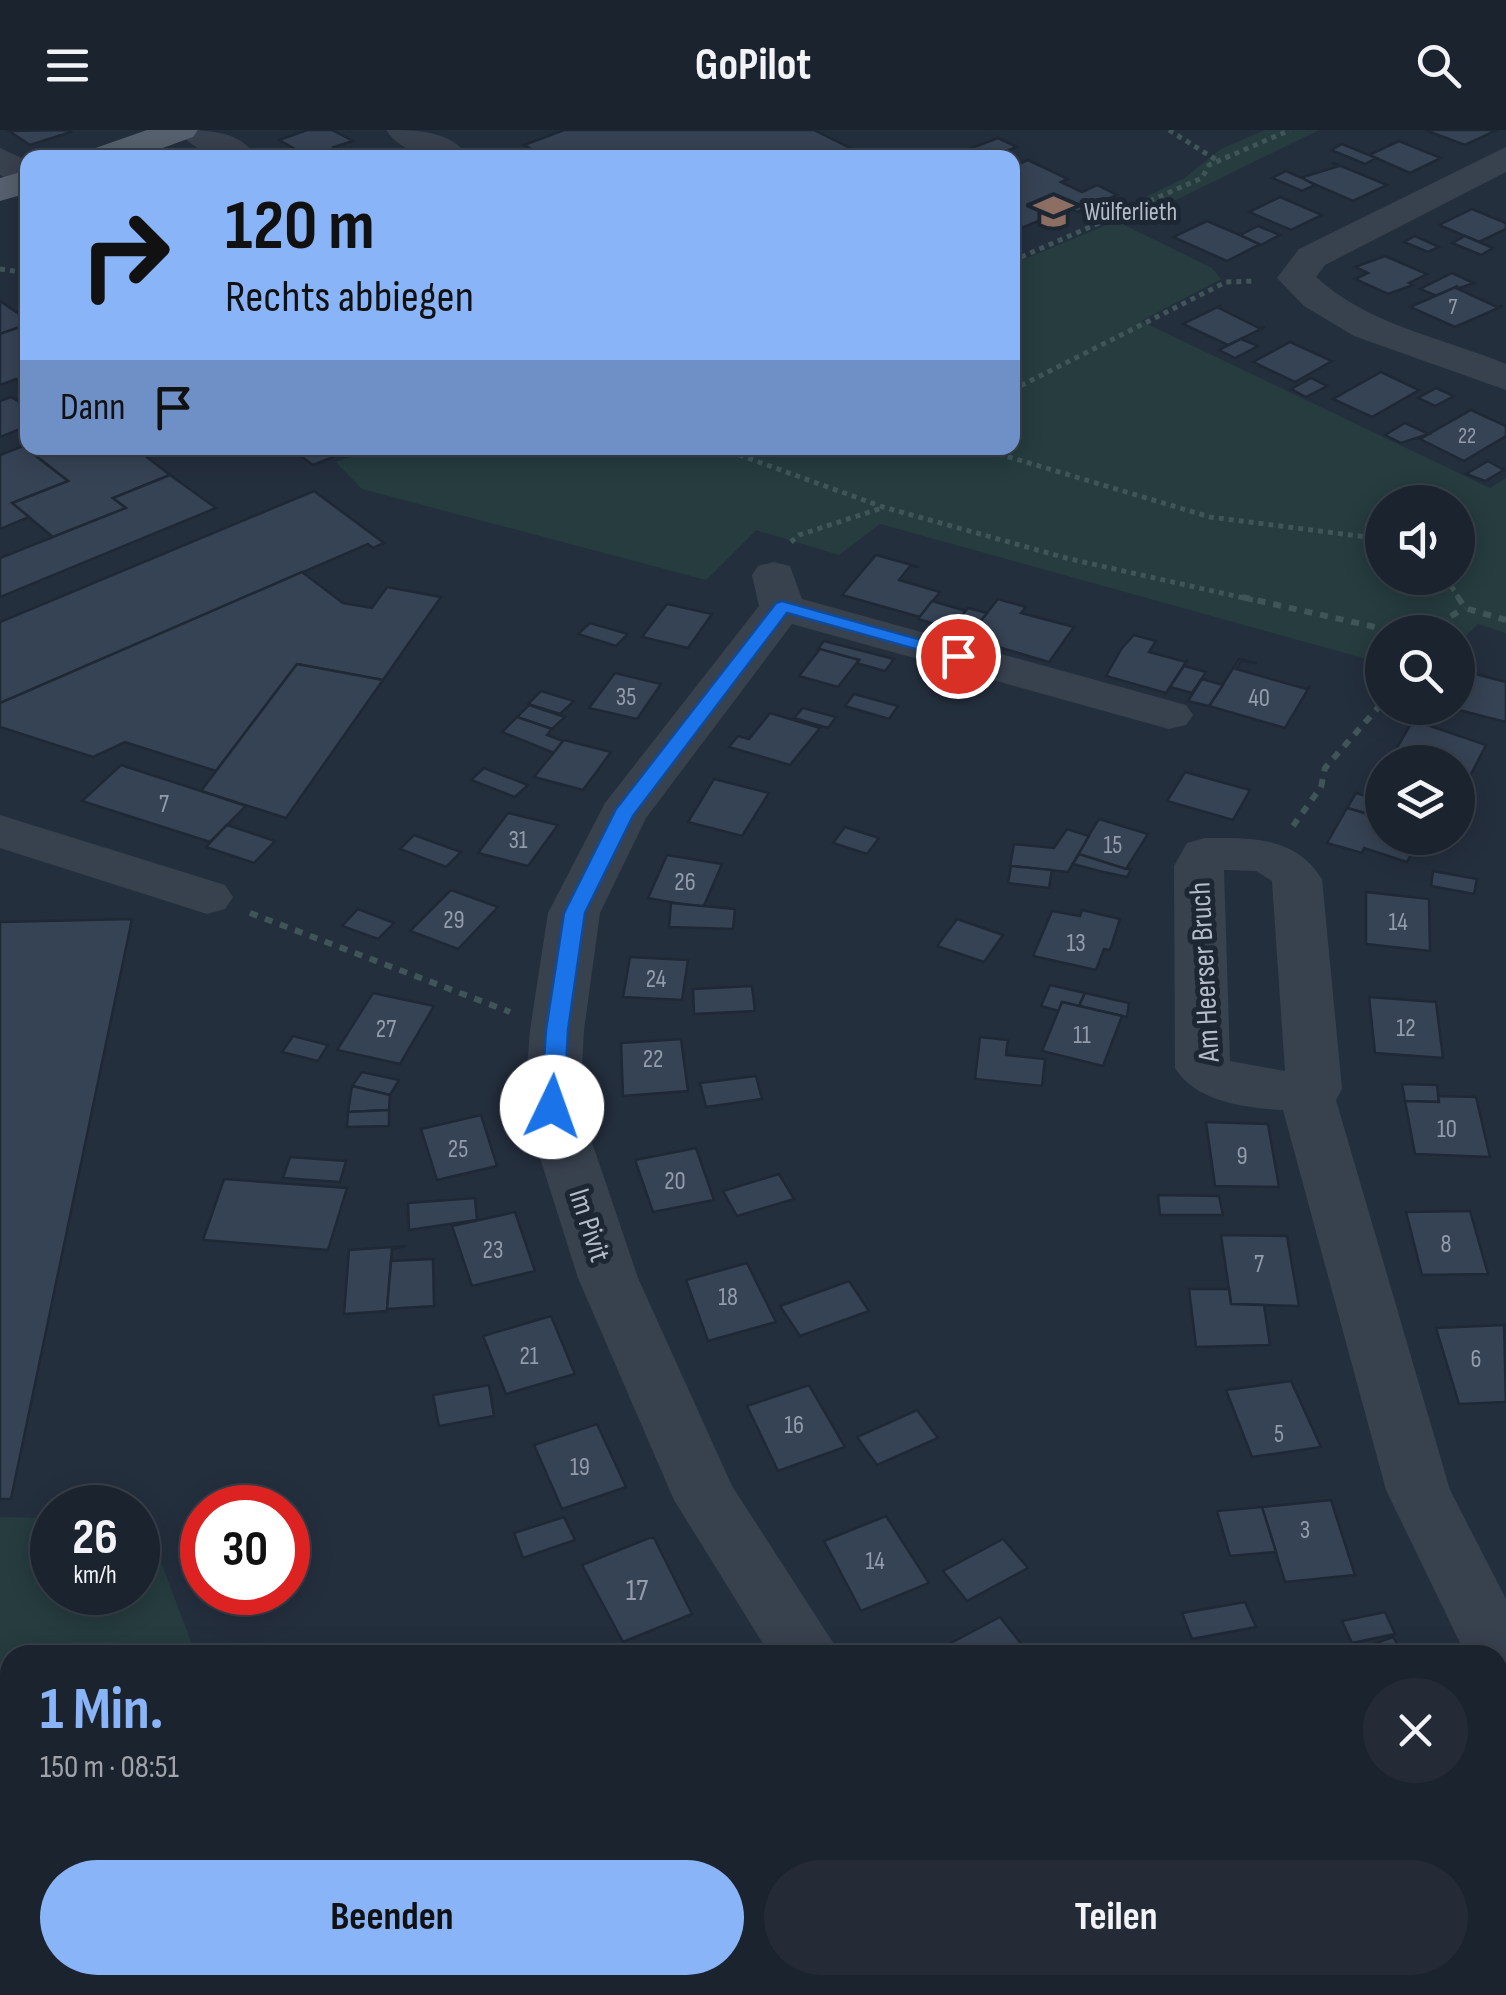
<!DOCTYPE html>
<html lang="de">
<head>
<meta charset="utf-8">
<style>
  :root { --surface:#1b232e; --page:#242b36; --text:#f1f3f6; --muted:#a0a4aa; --line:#39404a; --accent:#8ab4f8 }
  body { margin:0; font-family:"Sofia Sans Condensed",sans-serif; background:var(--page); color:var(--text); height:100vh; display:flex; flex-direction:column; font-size:38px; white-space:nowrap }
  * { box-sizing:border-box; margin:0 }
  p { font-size:32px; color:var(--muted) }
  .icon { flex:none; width:55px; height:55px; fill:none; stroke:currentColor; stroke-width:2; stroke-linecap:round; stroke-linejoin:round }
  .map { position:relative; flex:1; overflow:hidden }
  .drawer { position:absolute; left:0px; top:1515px; width:1508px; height:350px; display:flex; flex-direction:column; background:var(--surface); border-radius:30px 30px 0 0; box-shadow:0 5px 25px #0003,0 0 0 2px var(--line) }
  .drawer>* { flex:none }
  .hud { position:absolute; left:20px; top:20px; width:1000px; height:305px; border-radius:20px; box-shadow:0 5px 25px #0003,0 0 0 2px var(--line); background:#8ab4f8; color:#111; overflow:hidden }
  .buttons { position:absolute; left:1365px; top:355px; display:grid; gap:20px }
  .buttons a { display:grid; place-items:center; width:110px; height:110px; border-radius:50%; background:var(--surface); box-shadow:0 5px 25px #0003,0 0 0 2px var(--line); font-size:50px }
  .speed { position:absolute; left:30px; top:1355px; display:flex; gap:20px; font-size:50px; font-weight:700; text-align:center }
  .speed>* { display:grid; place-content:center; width:130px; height:130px; border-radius:50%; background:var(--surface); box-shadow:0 5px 25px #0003,0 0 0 2px var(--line); line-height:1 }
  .speed small { font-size:25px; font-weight:400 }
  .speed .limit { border:15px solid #d22; background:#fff; color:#111 }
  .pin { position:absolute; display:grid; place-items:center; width:85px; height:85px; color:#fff; margin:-42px; border:5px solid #fff; border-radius:50%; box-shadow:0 2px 10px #0007 }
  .me { position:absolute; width:110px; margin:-55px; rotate:3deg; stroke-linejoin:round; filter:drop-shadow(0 0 8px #0008) }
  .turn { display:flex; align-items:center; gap:35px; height:210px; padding:0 40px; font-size:45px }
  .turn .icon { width:130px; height:130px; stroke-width:2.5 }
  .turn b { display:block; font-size:70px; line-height:85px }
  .then { display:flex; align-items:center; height:95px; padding:0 40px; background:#0003; gap:20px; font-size:38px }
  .round { display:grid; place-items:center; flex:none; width:105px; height:105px; border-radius:52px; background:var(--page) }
  .summary { display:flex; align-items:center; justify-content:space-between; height:170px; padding:0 40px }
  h1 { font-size:60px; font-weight:700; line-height:75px; color:var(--accent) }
  .cta { display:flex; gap:20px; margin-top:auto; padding:20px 40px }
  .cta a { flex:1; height:115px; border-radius:60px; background:var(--accent); color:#111; font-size:40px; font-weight:700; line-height:115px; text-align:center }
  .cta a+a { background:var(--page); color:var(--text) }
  header { display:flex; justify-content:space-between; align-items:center; height:130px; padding:0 40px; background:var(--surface); font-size:45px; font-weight:700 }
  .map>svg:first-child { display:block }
</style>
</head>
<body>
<header><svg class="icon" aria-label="menu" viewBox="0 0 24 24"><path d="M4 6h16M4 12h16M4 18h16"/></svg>GoPilot<svg class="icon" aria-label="search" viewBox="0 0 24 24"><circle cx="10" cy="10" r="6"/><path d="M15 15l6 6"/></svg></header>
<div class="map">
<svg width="1506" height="1865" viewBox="0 0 1506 1865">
  <rect width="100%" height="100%" fill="#242f3e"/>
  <!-- green -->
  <g fill="#263c3f" fill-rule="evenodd">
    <path d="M1265,0H1319L1131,92L1114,82L1183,49L1221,19Z"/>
    <path d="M1116,91L1212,138L1221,149L1141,191L1490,358L1506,348V503L1478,494L1458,514V502H1382V530L1374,531L880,394L839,425L756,400L706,450L362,359L336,332L373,318H1012L1013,134ZM1458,372V448H1382V372Z"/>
    <path d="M0,1387L52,1388V1462H138V1390H145L196,1525H10V1855H322L326,1865H0Z"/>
  </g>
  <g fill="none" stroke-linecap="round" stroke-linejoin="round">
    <!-- stream -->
    <g fill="#17263c" fill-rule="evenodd">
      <path d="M0,1702L10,1709V1734L0,1727Z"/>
      <path d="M136,1855C150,1855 168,1850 174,1865C160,1865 142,1865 136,1855Z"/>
    </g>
  </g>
  <!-- building -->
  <g fill="#364354" stroke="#1f2835" stroke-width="2.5">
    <path d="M68,0L71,2L30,15L9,1Z"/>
    <path d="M307,0H332L353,11L334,17L346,23L311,28L279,10Z"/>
    <path d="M564,0H814L852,19L834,28H548L524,15Z"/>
    <path d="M1425,0H1492L1495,1L1465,15Z"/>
    <path d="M998,8L1017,17L1001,23L1011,28H962L958,23Z"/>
    <path d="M1399,11L1441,28L1410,43L1369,25Z"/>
    <path d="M1342,14L1369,25L1376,28L1365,34L1331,20Z"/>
    <path d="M1012,28L1021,33L1028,30L1068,49L1061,52L1082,62L1097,55L1117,65L1077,82L1069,78L1012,102Z"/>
    <path d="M1332,33H1334L1387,55L1353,71L1300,48L1339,36Z"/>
    <path d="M1286,41L1302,48L1315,55L1302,61L1272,48Z"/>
    <path d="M1280,67L1322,85L1291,100L1249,82Z"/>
    <path d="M1472,79L1506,93V99L1479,112L1439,95Z"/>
    <path d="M1207,91L1240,105L1260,114L1227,131L1173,107Z"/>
    <path d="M1258,96L1280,105L1261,115L1240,105Z"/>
    <path d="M1415,106L1439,117L1428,122L1404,112Z"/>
    <path d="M1465,106L1493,118L1481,125L1452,113Z"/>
    <path d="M1385,126L1427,144L1409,153L1413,155L1388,164L1355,149L1368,143L1355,137Z"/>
    <path d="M1452,143L1474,153L1437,166L1420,159Z"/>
    <path d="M1458,156L1456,158L1497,177L1503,176L1455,197L1410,177Z"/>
    <path d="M0,171L28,190V194L0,204Z"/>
    <path d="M1220,176L1219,178L1259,198L1265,197L1228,215L1183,194Z"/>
    <path d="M28,194V258L16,249L0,255V204Z"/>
    <path d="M1241,209L1258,216L1235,228L1219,220Z"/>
    <path d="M1290,212L1332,231L1295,252L1253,232Z"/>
    <path d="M1381,242L1419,260L1372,287L1333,269Z"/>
    <path d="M1311,248L1327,256L1306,267L1291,259Z"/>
    <path d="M1436,258L1454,266L1435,276L1418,268Z"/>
    <path d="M11,267L28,277V296L0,307V271Z"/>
    <path d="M1471,280L1506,296V306L1464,331L1420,309Z"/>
    <path d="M1405,293L1429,304L1401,313L1385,305Z"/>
    <path d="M28,314V318H135L170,345L113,368L126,378L53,407L12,373L68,351L23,316Z"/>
    <path d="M23,316L68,351L12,373L29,387L0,399V325Z"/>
    <path d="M290,318H356L313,335Z"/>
    <path d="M1488,331L1504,340L1485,351L1466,344Z"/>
    <path d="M170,345L216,378L0,467V428L126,378L113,368Z"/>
    <path d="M314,361L384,413L373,418L368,414L0,573V492Z"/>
    <path d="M876,425L919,437L910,436L899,450L940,462L920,487L842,465Z"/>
    <path d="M302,442L343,473L372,478L387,457L441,467L383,550L297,534L216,641L125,612L93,627L0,597V573Z"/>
    <path d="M998,469L1026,477L1021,483L1074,497L1049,532L967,508Z"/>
    <path d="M932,471L966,481L951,499L918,489Z"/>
    <path d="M667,474L712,484L688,518L642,507Z"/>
    <path d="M968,478L987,483L970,504L951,499Z"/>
    <path d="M590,493L628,504L616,516L578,504Z"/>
    <path d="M1134,505L1156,511L1149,522L1186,532L1188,529L1166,563L1106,546L1122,518Z"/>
    <path d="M824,511L894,529L885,541L856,533L859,530L817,520Z"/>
    <path d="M820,519L859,530L838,557L799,546Z"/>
    <path d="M1239,529L1257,533L1241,531L1236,539L1306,559L1310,556L1285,598L1209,576Z"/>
    <path d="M297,534L383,550L286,688L201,661Z"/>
    <path d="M1184,536L1206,542L1192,563L1170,557Z"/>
    <path d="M1460,540L1506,552V592L1451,578H1458Z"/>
    <path d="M615,543L661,554L637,589L589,578Z"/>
    <path d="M1202,549L1223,555L1209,576L1188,571Z"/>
    <path d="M541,561L574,571L560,584L528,574Z"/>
    <path d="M854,564L898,576L889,589L845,576Z"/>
    <path d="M529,575L565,587L552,599L517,587Z"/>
    <path d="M803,578L836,587L828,598L794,588Z"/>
    <path d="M770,583L820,598L790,635L729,617L738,606L749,609Z"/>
    <path d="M517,587L552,599L547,605L563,611L554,623L502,602Z"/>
    <path d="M1413,590L1486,615L1469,648L1458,644V632H1406L1391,628Z"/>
    <path d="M564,610L611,622L583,660L534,647Z"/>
    <path d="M121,635L201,661L246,676L210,712L82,671Z"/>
    <path d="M484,638L528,655L515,667L471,650Z"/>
    <path d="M1185,642L1250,660L1233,690L1167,671Z"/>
    <path d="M714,649L769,663L742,706L688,692Z"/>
    <path d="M1356,663L1382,671V688L1347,678Z"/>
    <path d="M1347,678L1382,688V708H1420L1407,732L1364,718L1362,723L1327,713Z"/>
    <path d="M508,683L558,695L528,736L478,723Z"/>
    <path d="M1099,689L1148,704L1126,739L1077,724Z"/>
    <path d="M227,695L275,711L254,733L206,717Z"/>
    <path d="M845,697L879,708L867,724L833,713Z"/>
    <path d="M1067,699L1089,706L1068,742L1010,736L1014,714L1054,718Z"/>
    <path d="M414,705L461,722L446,737L400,719Z"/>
    <path d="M1079,724L1126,739H1131L1127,747L1099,741L1073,734Z"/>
    <path d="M667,725L722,734L703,778L648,768Z"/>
    <path d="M1011,736L1052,740L1049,758L1008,753Z"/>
    <path d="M1433,741L1477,749L1474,764L1431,756Z"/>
    <path d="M451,760L498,777L458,819L410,801Z"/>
    <path d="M1366,762L1429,769L1430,821L1366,814Z"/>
    <path d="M671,773L735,779L733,799L669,797Z"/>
    <path d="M358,779L394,793L378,809L342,796Z"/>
    <path d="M1082,780L1120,789L1110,820L1104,819L1096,840L1033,826L1052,781L1080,786Z"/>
    <path d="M132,789L11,1369H0V792Z"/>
    <path d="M957,789L1003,805L984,832L937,816Z"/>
    <path d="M630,827L688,830L682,870L623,867Z"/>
    <path d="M1050,855L1085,863L1079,876L1062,872L1059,881L1041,876Z"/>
    <path d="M752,856L755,881L694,884L693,859Z"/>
    <path d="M373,863L434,876L400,934L337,920Z"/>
    <path d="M1085,863L1129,873L1127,887L1079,876Z"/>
    <path d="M1369,867L1436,872L1443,928L1375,923Z"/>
    <path d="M1062,872L1122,886L1103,936L1042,921Z"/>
    <path d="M293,906L328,915L318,931L282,922Z"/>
    <path d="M980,907L1008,910L1006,925L1045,929L1042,956L975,949Z"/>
    <path d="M681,909L688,961L623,966L621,913Z"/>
    <path d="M362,942L399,950L390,965L352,956Z"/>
    <path d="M756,946L762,969L706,977L700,953Z"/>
    <path d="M1402,954L1437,955L1439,972L1405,971Z"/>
    <path d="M352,956L390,965L389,980L348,982Z"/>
    <path d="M1438,966L1476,967L1490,1027L1415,1024L1405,971L1439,972Z"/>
    <path d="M389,980V996L347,997L348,982Z"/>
    <path d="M481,985L497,1036L437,1050L421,999Z"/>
    <path d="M1206,992L1268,994L1279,1057L1215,1056Z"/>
    <path d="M696,1018L714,1070L653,1082L635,1030Z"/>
    <path d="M290,1027L346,1031L340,1052L283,1048Z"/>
    <path d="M779,1044L794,1069L737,1086L723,1061Z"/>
    <path d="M224,1049L347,1058L328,1120L203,1110Z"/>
    <path d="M1158,1065L1219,1066L1223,1085H1160Z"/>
    <path d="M475,1068L477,1090L409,1100L408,1073Z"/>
    <path d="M1470,1081L1488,1144L1422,1145L1406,1082Z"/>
    <path d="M515,1082L535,1141L472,1156L452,1096Z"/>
    <path d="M1221,1105L1287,1106L1299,1176L1231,1174Z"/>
    <path d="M406,1116L392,1119L387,1181L344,1184L349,1120Z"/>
    <path d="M433,1129L434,1176L387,1179L391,1131Z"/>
    <path d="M747,1133L776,1192L708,1211L686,1150Z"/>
    <path d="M849,1151L869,1181L800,1206L780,1176Z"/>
    <path d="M1189,1159H1229L1231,1174L1264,1175L1270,1215L1196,1217Z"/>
    <path d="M551,1186L575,1244L506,1264L483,1206Z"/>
    <path d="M1504,1195L1506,1272L1459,1274L1436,1198Z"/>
    <path d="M1291,1251L1321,1317L1252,1327L1226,1260Z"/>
    <path d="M489,1255L494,1286L439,1296L433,1265Z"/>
    <path d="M809,1255L845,1317L778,1341L747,1276Z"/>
    <path d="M917,1280L938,1308L877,1335L857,1307Z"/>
    <path d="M597,1294L626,1357L562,1379L534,1315Z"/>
    <path d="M1331,1370L1355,1445L1285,1452L1262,1377Z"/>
    <path d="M1262,1377L1276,1422L1230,1426L1217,1381Z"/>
    <path d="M886,1386L929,1453L861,1481L824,1411Z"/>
    <path d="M564,1387L575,1410L523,1428L514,1403Z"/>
    <path d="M649,1408H654L692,1484L623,1512L582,1435Z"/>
    <path d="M1003,1409L1028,1438L967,1471L943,1441Z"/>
    <path d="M1245,1472L1256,1497L1192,1509L1182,1483Z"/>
    <path d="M1385,1482L1395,1504L1352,1513L1342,1491Z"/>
    <path d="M1000,1487L1030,1525H928Z"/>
    <path d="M1393,1507L1405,1525H1343Z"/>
    <path d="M1498,1698L1506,1703V1850L1496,1865H1479L1464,1855H1498Z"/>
    <path d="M842,1855H940L948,1865H849Z"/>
    <path d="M1384,1855H1464L1479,1865H1379Z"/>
  </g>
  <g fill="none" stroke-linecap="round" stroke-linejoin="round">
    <!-- path-far1 -->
    <g stroke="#3f5557" stroke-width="5" stroke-dasharray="5 5" stroke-linecap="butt">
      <path d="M1169,0L1218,31"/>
      <path d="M1012,131L1202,48L1209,35L1290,0"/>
      <path d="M0,139L28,143"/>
      <path d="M1012,260L1226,152L1255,151"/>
      <path d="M720,318L883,377L1070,429L1253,470"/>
      <path d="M979,318L1210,387L1382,409"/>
      <path d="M791,412L799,405L882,378"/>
      <path d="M1446,448L1460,470"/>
    </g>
    <!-- path -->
    <g stroke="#3f5557" stroke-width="6" stroke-dasharray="8 8" stroke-linecap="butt">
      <path d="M1242,467L1397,502"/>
      <path d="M1458,467L1465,478L1506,490"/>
      <path d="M1423,502L1465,478"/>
      <path d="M1293,696L1321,657L1325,638L1382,573"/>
      <path d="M250,783L510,882"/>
    </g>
    <!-- minor -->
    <g fill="#38414e" fill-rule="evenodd">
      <path d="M178,0C205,0 236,0 254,23L250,28C224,28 194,24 178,0Z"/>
      <path d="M386,0C416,0 451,0 470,28C440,28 405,28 386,0Z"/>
      <path d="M1506,17V42L1325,135L1316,147C1370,196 1441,207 1506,234V260L1354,206L1304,176L1277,148L1299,119Z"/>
      <path d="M0,18L28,31V58L0,45Z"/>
      <path d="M774,432L790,436L802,469L1186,575L1193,585L1186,595L1169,599L792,494L646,688L600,783L584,900L580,977L638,1148L732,1356L841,1525H770L674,1370L578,1148L524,977L530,900L548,783L605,673L759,476L752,445L758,436Z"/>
      <path d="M0,685L225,755L233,767L225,779L207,784L0,718Z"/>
      <path d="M1205,708C1252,708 1295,706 1322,749L1342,959L1336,970L1450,1360L1506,1469V1566L1498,1563V1525H1466L1386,1360L1283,980C1246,978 1196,972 1175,938L1174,736L1187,713ZM1224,740L1256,741L1272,751L1285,941L1230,931Z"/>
      <path d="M1001,1855H1079L1084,1865H1006Z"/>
    </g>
    <!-- major -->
    <g fill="#56606e" fill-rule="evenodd">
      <path d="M147,0H198L193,7L135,28H82L87,21Z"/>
      <path d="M28,40V63L0,71V48Z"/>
    </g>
  </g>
  <!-- route -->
  <path fill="#1a73e8" stroke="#114b97" stroke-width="2.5" d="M782,471L965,522L968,526L958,531L787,483L633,686L585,783L568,900L564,977L552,985L544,983L541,977L546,900L564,783L616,679L776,473Z"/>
  <!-- icons -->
  <defs>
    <symbol id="school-bare" viewBox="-9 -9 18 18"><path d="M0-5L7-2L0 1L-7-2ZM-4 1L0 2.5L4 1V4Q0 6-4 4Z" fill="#8d6e63" stroke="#1d2633" stroke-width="2.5" paint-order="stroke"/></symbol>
  </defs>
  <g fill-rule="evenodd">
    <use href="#school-bare" x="1026" y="54" width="55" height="55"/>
  </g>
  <g text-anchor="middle" stroke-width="10" stroke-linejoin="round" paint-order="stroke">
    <!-- far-number labels -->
    <g font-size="22" fill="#929caa">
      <text x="1453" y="184">7</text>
      <text x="1467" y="313">22</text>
    </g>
    <!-- far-poi labels -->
    <g font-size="25" fill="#b4bcc9" stroke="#1d2633" text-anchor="start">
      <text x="1084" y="90">Wülferlieth</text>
    </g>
    <!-- number labels -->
    <g font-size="25" fill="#929caa">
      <text x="626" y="575">35</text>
      <text x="1259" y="576">40</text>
      <text x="164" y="682">7</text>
      <text x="518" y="718">31</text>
      <text x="1113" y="723">15</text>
      <text x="685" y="760">26</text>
      <text x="454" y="798">29</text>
      <text x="1398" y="800">14</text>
      <text x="1076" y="821">13</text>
      <text x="656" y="857">24</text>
      <text x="1406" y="906">12</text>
      <text x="386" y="907">27</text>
      <text x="1082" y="913">11</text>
      <text x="653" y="937">22</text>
      <text x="1447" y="1007">10</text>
      <text x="458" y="1027">25</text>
      <text x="1242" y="1034">9</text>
      <text x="675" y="1059">20</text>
      <text x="1446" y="1122">8</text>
      <text x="493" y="1128">23</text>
      <text x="1259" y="1142">7</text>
      <text x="728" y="1175">18</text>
      <text x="529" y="1234">21</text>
      <text x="1476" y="1237">6</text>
      <text x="794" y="1303">16</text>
      <text x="1279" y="1312">5</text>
      <text x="580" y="1345">19</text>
      <text x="1305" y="1408">3</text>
      <text x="875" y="1439">14</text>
    </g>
    <!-- street labels -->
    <g font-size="30" fill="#b4bcc9" stroke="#1d2633">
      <text transform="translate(1204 842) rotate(-93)" y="10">Am Heerser Bruch</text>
      <text transform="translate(590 1095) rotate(72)" y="10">Im Pivit</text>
    </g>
    <!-- near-number labels -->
    <g font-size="30" fill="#929caa">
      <text x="637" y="1470">17</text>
    </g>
  </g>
</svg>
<div class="buttons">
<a><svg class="icon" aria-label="sound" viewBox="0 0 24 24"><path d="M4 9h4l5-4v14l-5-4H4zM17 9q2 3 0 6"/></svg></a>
<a><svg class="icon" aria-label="search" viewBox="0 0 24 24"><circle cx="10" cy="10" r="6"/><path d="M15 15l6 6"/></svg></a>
<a><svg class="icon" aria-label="layers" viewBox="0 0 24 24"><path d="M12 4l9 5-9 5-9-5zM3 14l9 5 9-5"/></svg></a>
</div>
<div class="speed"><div>26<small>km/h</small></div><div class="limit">30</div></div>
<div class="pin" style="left:958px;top:526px;background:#d93025"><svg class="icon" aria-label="arrive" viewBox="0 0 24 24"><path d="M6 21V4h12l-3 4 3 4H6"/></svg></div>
<svg class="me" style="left:552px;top:977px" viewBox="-20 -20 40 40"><circle r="19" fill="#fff"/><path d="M0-13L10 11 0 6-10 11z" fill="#1a73e8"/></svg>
<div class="hud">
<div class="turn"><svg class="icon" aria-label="right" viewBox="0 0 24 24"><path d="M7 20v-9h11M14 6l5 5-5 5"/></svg><div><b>120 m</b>Rechts abbiegen</div></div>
<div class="then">Dann<svg class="icon" aria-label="arrive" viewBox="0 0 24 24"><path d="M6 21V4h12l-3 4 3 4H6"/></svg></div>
</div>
<section class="drawer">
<div class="summary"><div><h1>1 Min.</h1><p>150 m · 08:51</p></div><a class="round"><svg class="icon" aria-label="close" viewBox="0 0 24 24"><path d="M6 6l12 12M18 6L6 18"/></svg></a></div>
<div class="cta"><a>Beenden</a><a>Teilen</a></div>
</section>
</div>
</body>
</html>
